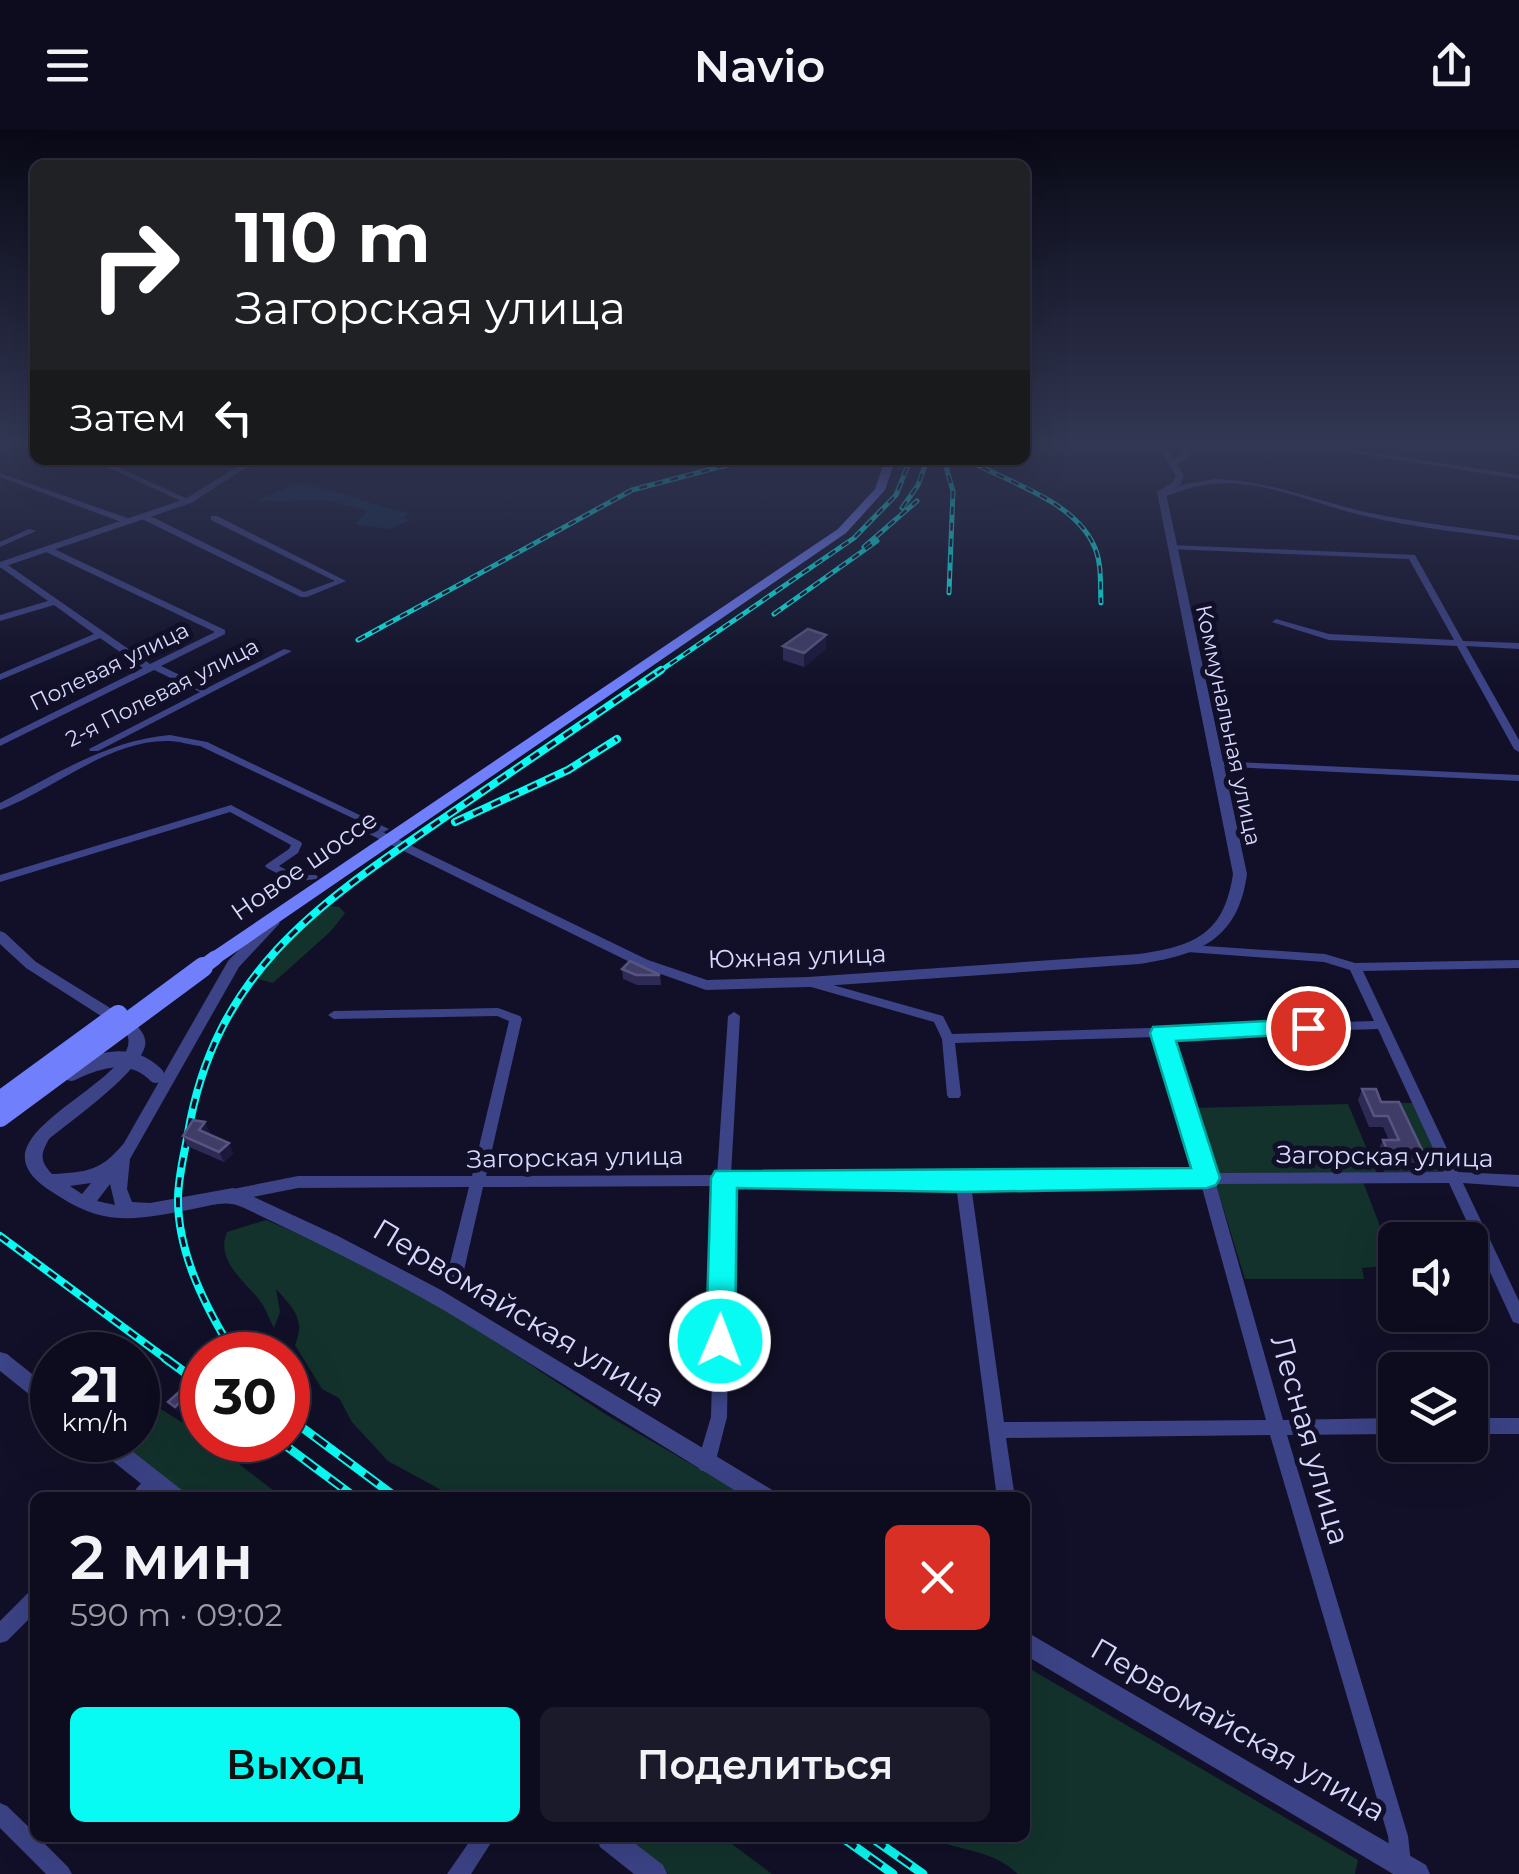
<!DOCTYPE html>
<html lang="ru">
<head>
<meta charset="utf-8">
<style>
  :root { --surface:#0d0c1e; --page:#1b1a2b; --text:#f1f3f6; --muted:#9a9ba4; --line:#2d2c3c; --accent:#07fbf2 }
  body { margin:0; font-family:Montserrat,sans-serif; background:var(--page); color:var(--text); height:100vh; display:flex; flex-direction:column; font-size:38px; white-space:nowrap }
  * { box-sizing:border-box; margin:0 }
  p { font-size:32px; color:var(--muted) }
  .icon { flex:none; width:55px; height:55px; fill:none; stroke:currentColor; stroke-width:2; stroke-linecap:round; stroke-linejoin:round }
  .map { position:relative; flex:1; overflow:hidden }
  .details { position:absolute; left:30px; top:1362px; width:1000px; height:350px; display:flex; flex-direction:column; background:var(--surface); border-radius:15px; box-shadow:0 10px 40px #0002,0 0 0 2px var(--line) }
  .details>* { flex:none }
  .guide { position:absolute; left:30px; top:30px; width:1000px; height:305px; border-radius:15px; box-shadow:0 10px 40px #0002,0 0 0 2px var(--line); background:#202124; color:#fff; overflow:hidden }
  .tools { position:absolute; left:1378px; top:1092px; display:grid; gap:20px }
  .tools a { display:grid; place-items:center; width:110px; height:110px; border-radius:15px; background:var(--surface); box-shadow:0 10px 40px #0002,0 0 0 2px var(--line); font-size:50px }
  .speed { position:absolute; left:30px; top:1202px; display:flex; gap:20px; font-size:50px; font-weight:700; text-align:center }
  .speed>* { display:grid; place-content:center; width:130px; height:130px; border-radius:50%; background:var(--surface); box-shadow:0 10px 40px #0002,0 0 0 2px var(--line); line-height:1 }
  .speed small { font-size:25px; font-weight:400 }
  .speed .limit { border:15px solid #d22; background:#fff; color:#111 }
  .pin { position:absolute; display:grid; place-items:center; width:85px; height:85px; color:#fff; margin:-42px; border:5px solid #fff; border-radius:50%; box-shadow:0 2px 10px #0007 }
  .me { position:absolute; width:110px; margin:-55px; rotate:1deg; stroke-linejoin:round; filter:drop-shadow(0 0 8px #0008) }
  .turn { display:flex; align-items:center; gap:35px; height:210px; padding:0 40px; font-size:45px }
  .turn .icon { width:130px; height:130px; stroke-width:2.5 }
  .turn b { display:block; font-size:70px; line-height:85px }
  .then { display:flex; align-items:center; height:95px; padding:0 40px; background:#0003; gap:20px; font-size:38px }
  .round { display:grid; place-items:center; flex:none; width:105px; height:105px; border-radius:15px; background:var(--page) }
  .summary { display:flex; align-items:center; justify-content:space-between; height:170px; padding:0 40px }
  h1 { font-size:60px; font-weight:600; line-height:75px }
  .cta { display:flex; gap:20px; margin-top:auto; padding:20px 40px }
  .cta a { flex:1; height:115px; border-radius:15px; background:var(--accent); color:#111; font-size:40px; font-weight:600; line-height:115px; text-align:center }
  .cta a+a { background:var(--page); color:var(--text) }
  header { display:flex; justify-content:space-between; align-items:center; height:130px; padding:0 40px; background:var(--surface); font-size:45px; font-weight:600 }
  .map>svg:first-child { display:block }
</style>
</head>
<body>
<header><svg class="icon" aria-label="menu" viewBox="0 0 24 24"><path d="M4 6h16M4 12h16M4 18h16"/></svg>Navio<svg class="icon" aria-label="share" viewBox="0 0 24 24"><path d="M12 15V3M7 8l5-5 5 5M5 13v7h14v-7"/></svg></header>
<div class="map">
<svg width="1519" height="1744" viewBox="0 0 1519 1744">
  <rect width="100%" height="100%" fill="#111028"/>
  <!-- green -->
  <g fill="#13322c">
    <path d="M330,776L339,777L345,783L331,801L273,853L258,849L278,820Z"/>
    <path d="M1395,973H1416L1449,1042H1384L1381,1035H1423Z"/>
    <path d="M1348,974L1377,1043L1210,1044L1191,978Z"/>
    <path d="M1215,1051L1363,1052L1395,1135L1362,1138L1364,1149H1245Z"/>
    <path d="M266,1090L329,1117L438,1174L605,1284L748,1367H446L445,1362L388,1331L352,1292L339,1268L322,1259L295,1215C306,1189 293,1178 276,1159L280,1182L274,1198C270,1191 267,1182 263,1175C249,1154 214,1132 227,1102Z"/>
    <path d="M138,1265L185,1294L190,1304L201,1305L282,1367H188L115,1310H138Z"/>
    <path d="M1025,1536L1358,1730L1355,1744H1018C990,1718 963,1723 933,1708H1025Z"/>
    <path d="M621,1708H724L772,1744H668Z"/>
  </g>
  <!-- water -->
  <path fill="#0b2846" d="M297,353C335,359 368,374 408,383L404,388L410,390L389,399L355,394L368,381L326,370L257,371Z"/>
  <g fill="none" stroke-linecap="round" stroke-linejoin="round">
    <!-- minor -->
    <g fill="#3c4386" fill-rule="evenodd">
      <path d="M1184,316H1191L1187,328L1177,333H1171V329L1181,325Z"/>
      <path d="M1312,316H1328L1519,345V349Z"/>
      <path d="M92,330H102L192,371L185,373Z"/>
      <path d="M220,330H231L249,337L245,339Z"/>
      <path d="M0,343L130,389L131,391L124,393L0,347Z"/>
      <path d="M1214,349C1267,350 1314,370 1365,382C1416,393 1468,398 1519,406V410C1468,403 1416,398 1365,386C1315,375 1265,349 1213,354C1195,355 1178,362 1161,368L1157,366L1185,354Z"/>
      <path d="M140,384H146L304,462L335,451L211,390V386H217L346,451L307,467H301L140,388Z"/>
      <path d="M29,399L36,401L0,417V412Z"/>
      <path d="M1169,415L1415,425L1463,511L1519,513V519L1466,516L1519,610V622L1514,619L1457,516L1329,510L1272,492L1276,489L1329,504L1454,510L1409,429L1172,419L1168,417Z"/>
      <path d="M44,417H50L225,500V504L161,536L207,558L284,519L292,521L98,621H90L89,619L200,562L154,540L0,616V609L143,538L100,508L0,550V544L94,504L54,475L0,491V485L48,471L0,437V433H5L150,534L215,502L44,421Z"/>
      <path d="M170,605L207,612L389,699L384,702L380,701L200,616C190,615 179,611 169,611C110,609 53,660 0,680V673C55,645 108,610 170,605Z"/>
      <path d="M1215,631L1519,645V651L1211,636V632Z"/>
      <path d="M231,675L301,712L302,714L298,723L279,736L296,745H316L318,747L316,749L294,752L267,738L265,736L267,734L289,719L291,715L230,682L0,752V745Z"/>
      <path d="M1191,815L1325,824L1355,833L1519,830V838L1363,841L1458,1042L1519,1045V1057L1463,1053L1519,1171V1194L1513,1192L1449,1053L1216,1054L1283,1290L1395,1288V1304L1287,1305L1408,1706L1411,1733L1408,1740L1401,1743L1394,1740L1391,1733L1388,1706L1270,1305L1006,1308L1015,1368H997L956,1055L731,1056L727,1287L715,1334L712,1340L706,1342L700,1340L697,1334L711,1287L717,1056L483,1057L462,1149L459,1153L454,1155L449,1153L446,1149L469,1057L298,1058L233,1071L228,1069L226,1065L228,1061L233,1059L298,1046H472L509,891L497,886L334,889L328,885L334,881L498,878L520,886L522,889L486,1046L717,1045L728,886L734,882L740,886L731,1045L1198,1043L1156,907L955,913L961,965L959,968H949L947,965L942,909L934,892L804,855L802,852L808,848L943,886L952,904L1374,891L1350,840L1324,832L1187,822L1185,819L1187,816ZM1378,899L1444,1042L1212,1043L1168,906ZM1201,1054L1266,1290L1004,1292L971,1055Z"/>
      <rect x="1470" y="1288" width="49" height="16"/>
      <path d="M155,1344L161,1346L164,1352L151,1368H131C135,1358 145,1348 155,1344Z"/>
      <path d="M35,1461V1483L7,1511L0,1513V1491L28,1463Z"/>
      <path d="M0,1673L7,1676L35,1703V1708H39L68,1737L72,1744H46L0,1698Z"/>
      <path d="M472,1708H494L471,1744H447Z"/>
    </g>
    <!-- tertiary -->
    <g fill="#3c4386" fill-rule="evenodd">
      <path d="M1157,316H1165L1184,345L1180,355L1166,363L1247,744C1238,810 1199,825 1139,834L808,857L706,860L638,836L369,704L376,700L381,701L648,830L707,850L808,847L1139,824C1195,816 1224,804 1233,744L1157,362L1173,352L1176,345Z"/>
      <path d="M248,330H258L191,373L0,438V432L185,369Z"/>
      <path d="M273,789L280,793L239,837L130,1029L127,1059L132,1072L150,1073L233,1058L239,1060L338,1106L441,1160L774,1361L777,1368H747C676,1324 605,1280 534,1236C498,1214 462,1190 424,1169C365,1136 304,1106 242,1077C227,1070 213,1075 198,1078C144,1088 109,1099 60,1067C48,1059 33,1051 27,1037C6,991 149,943 126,902L26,838L0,814V801L5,803L36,832L136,894C141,901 147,907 145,916C138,944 73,989 49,1009C40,1025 40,1031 52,1044C88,1042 101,1041 124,1013L228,831L268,790ZM91,1053L82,1064L70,1056ZM110,1054L115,1075L97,1071Z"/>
      <path d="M0,1222L7,1224L52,1260V1280L45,1277L0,1241Z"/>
      <path d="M92,1310H118L183,1361L186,1368H159L95,1317Z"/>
      <path d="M1025,1501L1426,1735L1430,1744H1393L1025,1525Z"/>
      <path d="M597,1708H628L663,1735L667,1744H634L600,1717Z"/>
    </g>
    <!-- secondary -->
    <path fill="#7080fd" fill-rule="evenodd" d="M885,330H895L885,360L846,403L221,832H209L207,828L209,824L838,399L875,359Z"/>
    <defs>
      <g id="rail-far2">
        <path d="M944,330L953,361L949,463"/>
        <path d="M968,330C1009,353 1076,371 1095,418C1102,435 1100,455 1101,473"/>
        <path d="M902,378L918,355L927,330"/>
        <path d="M864,417L917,371"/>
        <path d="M774,484L877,411"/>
        <path d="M358,510L632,360L746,330"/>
        <path d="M657,543L854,408L896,365L910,330"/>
      </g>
      <g id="rail-far1">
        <path d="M455,692L568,640L617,609"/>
        <path d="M0,1106L169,1231"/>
        <path d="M235,1225C207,1180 178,1125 178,1070C178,1047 184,1025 188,1003C216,837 326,769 454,681C523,634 592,587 661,540"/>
      </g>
      <g id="rail">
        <path d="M165,1228L202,1255"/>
        <path d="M288,1287L397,1368"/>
        <path d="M278,1310L356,1368"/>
        <path d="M843,1708L893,1744"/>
        <path d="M872,1708L923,1744"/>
      </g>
    </defs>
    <!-- rail-far2 casing -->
    <use href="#rail-far2" stroke="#07fbf2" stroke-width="5"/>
    <!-- rail-far1 casing -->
    <use href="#rail-far1" stroke="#07fbf2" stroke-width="8"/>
    <!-- rail casing -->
    <use href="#rail" stroke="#07fbf2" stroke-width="9"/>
    <!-- rail-far2 -->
    <use href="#rail-far2" stroke="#111028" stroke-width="2.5" stroke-dasharray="8" stroke-linecap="butt"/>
    <!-- rail-far1 -->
    <use href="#rail-far1" stroke="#111028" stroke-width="4" stroke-dasharray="10" stroke-linecap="butt"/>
    <!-- rail -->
    <use href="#rail" stroke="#111028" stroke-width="5" stroke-dasharray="16" stroke-linecap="butt"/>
    <!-- tertiary-bridge -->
    <path stroke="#3c4386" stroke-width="16" d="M71,943C100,929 131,920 156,945"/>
    <!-- secondary-bridge-far1 -->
    <path stroke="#7080fd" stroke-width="15" d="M199,840L215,828"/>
    <!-- secondary-bridge -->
    <g stroke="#7080fd" stroke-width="20">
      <path d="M0,971L118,885"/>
      <path d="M0,987L203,837"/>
    </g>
  </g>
  <!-- wall -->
  <g fill="#2d2a55">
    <path d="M826,505V519L804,537L783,530V516Z"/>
    <path d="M622,839L660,845L661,855H637L623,849Z"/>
    <path d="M1362,959L1381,972L1423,1022L1417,1033H1383L1378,1020L1383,1010H1389L1383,997H1369L1358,970Z"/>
    <path d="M205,992L209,1002L208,1004L233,1023L224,1032L187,1016L183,1006Z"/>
  </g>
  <!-- shaded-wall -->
  <g fill="#1a183b">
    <path d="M826,505V519L804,537V523Z"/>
    <path d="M205,992L209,1002L204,1010L199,1000Z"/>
    <path d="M229,1013L233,1023L224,1032L219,1022Z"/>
    <path d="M186,1266L189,1271L177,1282L175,1277Z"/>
  </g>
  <!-- building -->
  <g fill="#3f3d67" stroke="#57557f" stroke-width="2.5">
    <path d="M808,499L826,505L804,523L783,516Z"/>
    <path d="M630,831L660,845H636L622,839Z"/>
    <path d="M1362,959H1376L1381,972H1399L1423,1022H1388L1383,1010H1399L1388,986H1374Z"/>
    <path d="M193,990L205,992L199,1000L229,1013L219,1022L183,1006Z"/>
    <path d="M179,1262L186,1266L175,1277L168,1272Z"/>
  </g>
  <!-- sky -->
  <linearGradient id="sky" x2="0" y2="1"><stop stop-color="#090916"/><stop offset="0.56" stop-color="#323753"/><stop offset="1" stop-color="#323753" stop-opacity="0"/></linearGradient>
  <rect width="1519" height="560" fill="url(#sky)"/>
  <!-- route -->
  <path fill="#07fbf2" stroke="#05a39d" stroke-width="2.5" d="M1308,889L1316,892L1319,898L1316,903L1176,911L1220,1048L1216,1055L1207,1058L964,1062L737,1058L735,1211L730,1220L720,1223L710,1220L706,1211L711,1048L715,1041L1191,1038L1150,903L1153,897Z"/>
  <g text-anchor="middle" stroke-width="10" stroke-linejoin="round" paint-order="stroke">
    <!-- far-street labels -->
    <g font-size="22" fill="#d8d8fe" stroke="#111028">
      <text transform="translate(109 536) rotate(-26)" y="8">Полевая улица</text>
      <text transform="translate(162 562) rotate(-27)" y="8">2-я Полевая улица</text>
      <text transform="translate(1229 595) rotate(78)" y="8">Коммунальная улица</text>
    </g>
    <!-- street labels -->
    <g font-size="25" fill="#d8d8fe" stroke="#111028">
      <text transform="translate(304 735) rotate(-35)" y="9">Новое шоссе</text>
      <text transform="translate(797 826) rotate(-2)" y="9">Южная улица</text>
      <text transform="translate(1385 1026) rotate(1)" y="9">Загорская улица</text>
      <text transform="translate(575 1027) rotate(-1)" y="9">Загорская улица</text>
    </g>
    <!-- near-street labels -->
    <g font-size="30" fill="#d8d8fe" stroke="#111028">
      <text transform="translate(519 1183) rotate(31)" y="10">Первомайская улица</text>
      <text transform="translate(1310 1310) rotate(74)" y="10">Лесная улица</text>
      <text transform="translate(1238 1600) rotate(30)" y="10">Первомайская улица</text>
    </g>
  </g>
</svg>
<div class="tools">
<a><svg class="icon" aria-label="sound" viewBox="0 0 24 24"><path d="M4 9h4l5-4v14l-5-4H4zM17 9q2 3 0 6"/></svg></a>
<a><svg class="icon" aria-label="layers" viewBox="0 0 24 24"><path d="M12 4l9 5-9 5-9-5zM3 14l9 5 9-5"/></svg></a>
</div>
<div class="speed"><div>21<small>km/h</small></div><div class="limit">30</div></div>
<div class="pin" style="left:1308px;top:898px;background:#d93025"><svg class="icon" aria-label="arrive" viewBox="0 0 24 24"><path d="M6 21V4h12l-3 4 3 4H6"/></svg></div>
<svg class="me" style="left:720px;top:1211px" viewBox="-20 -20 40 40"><circle r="17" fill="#07fbf2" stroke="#fff" stroke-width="3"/><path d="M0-11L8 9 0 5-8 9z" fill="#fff"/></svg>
<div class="guide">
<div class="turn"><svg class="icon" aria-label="right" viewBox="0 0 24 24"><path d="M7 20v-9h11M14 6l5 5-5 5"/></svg><div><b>110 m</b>Загорская улица</div></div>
<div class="then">Затем<svg class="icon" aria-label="left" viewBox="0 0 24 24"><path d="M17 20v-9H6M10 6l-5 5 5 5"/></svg></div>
</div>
<section class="details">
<div class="summary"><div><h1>2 мин</h1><p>590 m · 09:02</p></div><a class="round" style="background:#d93025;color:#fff"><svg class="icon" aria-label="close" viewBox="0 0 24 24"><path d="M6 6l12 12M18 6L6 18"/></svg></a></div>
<div class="cta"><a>Выход</a><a>Поделиться</a></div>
</section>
</div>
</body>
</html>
